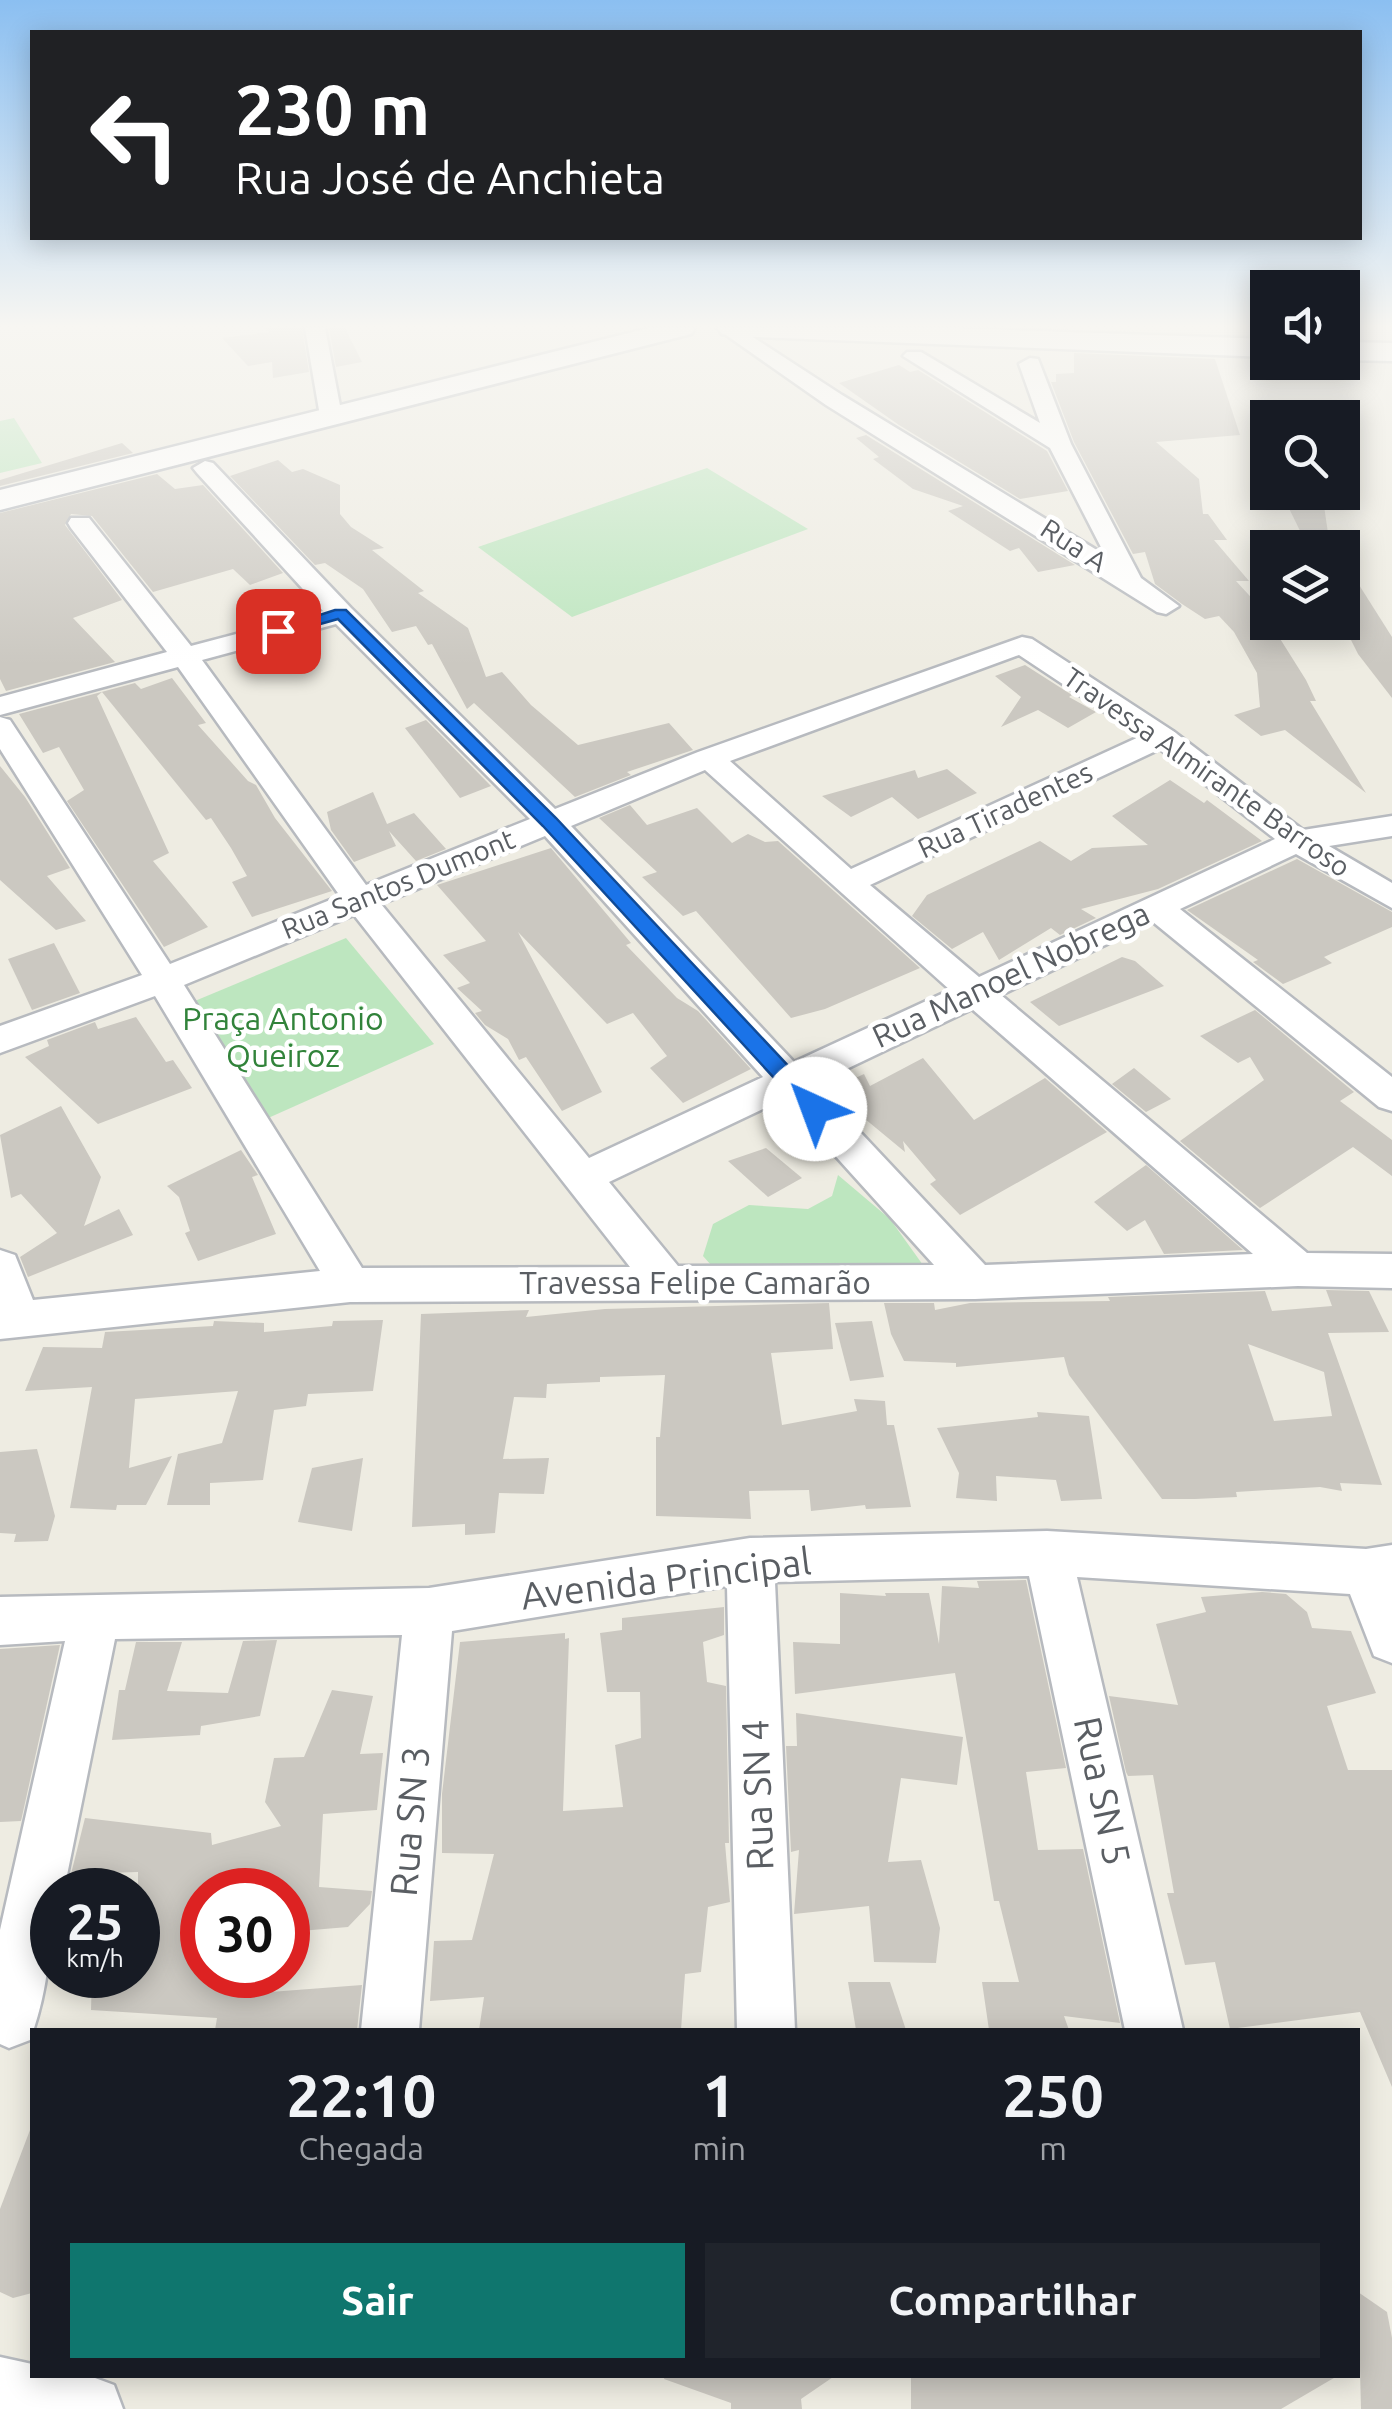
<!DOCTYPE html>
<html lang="pt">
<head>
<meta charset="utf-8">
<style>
  :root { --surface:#171b24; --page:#20242c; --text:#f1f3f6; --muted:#9ea1a6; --accent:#0f766e }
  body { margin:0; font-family:Ubuntu,sans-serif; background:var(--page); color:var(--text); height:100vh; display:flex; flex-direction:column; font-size:38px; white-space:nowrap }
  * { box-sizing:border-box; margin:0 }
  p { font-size:32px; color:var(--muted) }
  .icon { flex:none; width:55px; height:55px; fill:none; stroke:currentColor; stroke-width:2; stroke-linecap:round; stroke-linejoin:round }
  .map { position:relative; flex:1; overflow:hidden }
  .drawer { position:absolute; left:30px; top:2028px; width:1330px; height:350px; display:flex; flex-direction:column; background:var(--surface); border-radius:0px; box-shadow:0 5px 25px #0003 }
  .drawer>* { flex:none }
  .hud { position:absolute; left:30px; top:30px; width:1332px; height:210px; border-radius:0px; box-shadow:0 5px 25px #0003; background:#202124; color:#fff; overflow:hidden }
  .tools { position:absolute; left:1250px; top:270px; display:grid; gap:20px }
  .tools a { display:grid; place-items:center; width:110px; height:110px; border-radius:0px; background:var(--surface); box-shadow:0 5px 25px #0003; font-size:50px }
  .speed { position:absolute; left:30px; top:1868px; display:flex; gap:20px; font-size:50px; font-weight:700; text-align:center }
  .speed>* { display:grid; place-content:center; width:130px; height:130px; border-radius:50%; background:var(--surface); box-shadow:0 5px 25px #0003; line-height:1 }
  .speed small { font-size:25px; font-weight:400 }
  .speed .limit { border:15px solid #d22; background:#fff; color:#111 }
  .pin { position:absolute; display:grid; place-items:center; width:85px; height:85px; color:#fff; margin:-42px; border-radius:20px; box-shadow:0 5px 15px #0006 }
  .me { position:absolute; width:110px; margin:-55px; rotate:317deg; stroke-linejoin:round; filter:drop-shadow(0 0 8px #0008) }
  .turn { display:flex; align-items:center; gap:35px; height:210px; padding:0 40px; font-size:45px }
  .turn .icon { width:130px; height:130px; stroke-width:2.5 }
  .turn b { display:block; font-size:70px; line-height:85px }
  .eta { display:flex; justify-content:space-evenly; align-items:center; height:170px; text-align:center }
  .eta b { font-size:60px; font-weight:700; line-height:70px }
  .button { display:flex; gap:20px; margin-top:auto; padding:20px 40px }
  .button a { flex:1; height:115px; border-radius:0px; background:var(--accent); color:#fff; font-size:40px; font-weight:700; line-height:115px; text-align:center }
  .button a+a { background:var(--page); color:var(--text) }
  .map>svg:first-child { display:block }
</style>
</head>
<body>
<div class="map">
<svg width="1392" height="2409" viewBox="0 0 1392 2409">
  <rect width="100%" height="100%" fill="#eeece2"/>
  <!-- green -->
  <g fill="#bde6bf">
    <path d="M14,418L42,463L0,473V421Z"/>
    <path d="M707,468L808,529L572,617L478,547Z"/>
    <path d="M346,938L434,1044L257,1123L178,1008Z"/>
    <path d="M838,1175L890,1219L933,1279L719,1274L703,1256L713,1224L749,1205L808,1209L832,1196Z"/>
  </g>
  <!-- building -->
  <g fill="#cbc8c1" fill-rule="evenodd">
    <path d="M266,328H302L309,372L273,378L272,362L248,366L222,338L269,332Z"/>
    <path d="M329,328H345L362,362L336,367Z"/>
    <path d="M1074,353L1215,359L1240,435L1156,442L1199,479L1203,514H1208L1227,540H1214L1249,581H1236L1260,607L1306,680L1316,701H1310L1366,793L1285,730L1261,736L1234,715L1260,707L1257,673L1234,632L1219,616L1205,619L1182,604L1155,584L1145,552L1133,554L1074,442L1051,382H1056V374L1074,373Z"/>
    <path d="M899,365L910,372L918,370L1047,451L1068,491L1020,499L899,425L839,383Z"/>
    <path d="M866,435L1075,565L1038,572L1019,548L1010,551L948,511L963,506L913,489L873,459L879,457L856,438Z"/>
    <path d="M122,443L133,453L0,486V480Z"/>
    <path d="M278,460L292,472L303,469L340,485V514L351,527L384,548L372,550L424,591L418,593L468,628L486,677L502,672L531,705L578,745L669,723L693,750L627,772L631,775L575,797L474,703L467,709L432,644L428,645L416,626L392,632L363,589L325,563L315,565L230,476Z"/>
    <path d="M157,474L175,489L203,485L283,573L250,585L233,569L153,592L92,516L71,514L65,525L122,600L73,618L115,662L6,691L0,679V513Z"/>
    <path d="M1281,492H1322L1329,540L1304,539Z"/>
    <path d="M1342,558L1392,637V698L1358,654L1342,622Z"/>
    <path d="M1025,665L1072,695L1069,697L1096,712L1068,728L1038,710L1001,727L1021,697L995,676Z"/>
    <path d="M172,678L206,723L198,725L248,781L256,785L275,818L332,891L252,917L232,882L247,876L231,848L211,818L206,820L102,692L97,696L169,853L153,861L208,927L164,947L67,801L84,790L59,747L43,753L19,714L135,683L141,689Z"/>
    <path d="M426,720L491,786L460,798L405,728Z"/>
    <path d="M0,766L25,797L70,868L47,876L86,921L56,930L0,880Z"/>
    <path d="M947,769L977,793L918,819L892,797L851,817L822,796L915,770L918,778Z"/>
    <path d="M1170,780L1204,803L1207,800L1262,841L1158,889L1081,909L1096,918L1060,935L1051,928L999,960L983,932L952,949L912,916L927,895L1040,841L1071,861L1092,848L1148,845L1112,816Z"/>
    <path d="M373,792L387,824L414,813L446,849L416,861L389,831L396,846L354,862L331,830L327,812Z"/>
    <path d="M630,805L647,825L697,808L732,843L748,834L765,842L778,841L920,968L825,1009L791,1018L696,911L683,916L642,877L657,872L599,818Z"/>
    <path d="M551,848L631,943L626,945L677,998L698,1011L751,1069L683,1103L650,1068L667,1056L633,1013L607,1024L518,932L602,1092L562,1111L526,1057L519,1060L508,1039L485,1025L475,1013L482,1011L457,988L470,983L443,955L486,941L437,885Z"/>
    <path d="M1297,859L1392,912V927L1324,957L1332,963L1283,984L1253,962L1258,960L1187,910Z"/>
    <path d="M54,943L80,993L32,1010L8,959Z"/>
    <path d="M1122,957L1135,961L1164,986L1059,1026L1030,1002Z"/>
    <path d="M1255,1010L1354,1092L1340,1101L1392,1140V1176L1353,1147L1260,1208L1180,1141L1264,1080L1250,1057L1238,1063L1200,1036Z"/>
    <path d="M136,1017L166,1062L173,1060L192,1088L98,1124L25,1057L49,1046L47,1040L95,1022L98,1029Z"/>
    <path d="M923,1058L974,1120L1045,1078L1107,1132L960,1215L930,1184L936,1180L903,1141L905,1152L830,1090L864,1074L870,1086Z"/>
    <path d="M1134,1068L1171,1099L1146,1112L1112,1084Z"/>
    <path d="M61,1106L101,1177L84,1226L119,1209L133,1235L28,1277L20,1257L57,1233L21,1194L11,1198L0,1135Z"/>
    <path d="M766,1148L802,1178L768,1197L728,1161Z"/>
    <path d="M241,1150L258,1175L252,1177L276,1234L198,1261L185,1233L190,1231L179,1197L167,1186Z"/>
    <path d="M1146,1165L1243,1250L1164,1254L1145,1220L1127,1231L1094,1202Z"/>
    <path d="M1326,1290L1369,1291L1389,1332L1328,1333L1382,1485L1340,1483L1342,1491L1320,1487L1236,1492L1237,1497L1195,1499H1162L1069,1375L1064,1357L956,1367V1363L904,1361L891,1334L884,1303H934L935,1310L970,1303L1110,1301L1108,1297L1265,1291L1272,1311L1332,1306ZM1248,1344L1324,1372L1332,1416L1274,1421Z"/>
    <path d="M829,1303L833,1349L771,1353L782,1425L857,1411L854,1399L885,1401L887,1425H894L911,1507L866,1509L865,1505L811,1511L809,1490L749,1491L751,1519L656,1516V1437H660L665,1375L600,1377V1382L547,1384L546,1398L514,1397L503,1459L549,1458L544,1494L499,1493L495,1533L465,1535V1524L412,1527L421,1314L529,1310L526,1317L605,1309Z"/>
    <path d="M383,1320L373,1391L308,1394L306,1406L274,1410L263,1480L210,1483V1505H167L178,1454L222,1443L238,1391L135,1399L129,1468L172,1456L146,1505H117L116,1510L70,1508L92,1387L25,1391L43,1347L102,1348L105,1332L213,1326L214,1321L264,1323V1332L332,1326L333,1321Z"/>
    <path d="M872,1321L884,1377L850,1381L835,1323Z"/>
    <path d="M1037,1412L1089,1416L1102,1499L1061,1501L1056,1480L996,1476L997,1501L956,1498L959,1473L937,1428L1038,1417Z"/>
    <path d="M37,1449L55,1516L48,1541L14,1542L16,1534L0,1533V1452Z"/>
    <path d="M363,1458L352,1531L298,1522L312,1468Z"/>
    <path d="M1026,1580L1066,1768L1026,1772L1038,1850L1083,1849L1120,2023L1064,2016L1069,2030H989L982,1982H1019L999,1901H994L955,1673L795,1694L793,1642L840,1644V1593L886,1596L885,1593H929L939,1644L942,1586L979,1588L977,1581Z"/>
    <path d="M1262,1592L1286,1594L1307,1612L1312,1628L1351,1631L1376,1693L1327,1706L1348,1770H1392V2087L1360,2012L1230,2029L1215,1962L1185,1965L1167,1893H1174L1153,1775L1128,1776L1126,1772L1109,1696L1178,1705L1156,1624L1206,1612L1201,1597Z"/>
    <path d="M724,1607V1635L703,1642L707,1682L726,1686L729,1843H725L730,1902L708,1907L701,1972L685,1974L681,2030H479L484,1997L430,2001L434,1941L472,1940L494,1854L442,1853V1794L460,1642L565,1633V1639L569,1638L563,1811L623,1807L615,1745L641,1738L640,1692H607L600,1633L622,1630V1618Z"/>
    <path d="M277,1640L260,1716L201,1726L200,1735L112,1740L119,1690H125L136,1642H182L167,1691L228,1693L243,1641Z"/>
    <path d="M60,1645L21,1821L0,1822V1649Z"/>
    <path d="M332,1690L373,1696L360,1754L383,1753L377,1810L323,1814L319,1887L372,1891L370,1904L348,1927L288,1932V1890H202V1975H280L270,1992L362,1985L357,2030H215L217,2018L91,2010L92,1975H138V1872L71,1874L85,1818L211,1833L212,1845L281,1826L265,1802L274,1758L304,1757Z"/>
    <path d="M796,1713L963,1737L957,1785L901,1778L888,1862L921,1860L940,1928L936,1963L874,1962L869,1906L794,1914L799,1850L791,1852L786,1746H797Z"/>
    <path d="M848,1982H890L906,2030H856Z"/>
    <path d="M30,2130L32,2293L13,2298L0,2292V2209Z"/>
    <path d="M1358,2292L1387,2312L1392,2338V2409H1361Z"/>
    <path d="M665,2375H836L801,2399L802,2409H731V2403L664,2379Z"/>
    <path d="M911,2375H1339L1281,2409H911Z"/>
  </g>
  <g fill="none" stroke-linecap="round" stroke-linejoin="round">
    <defs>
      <g id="street">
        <path d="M305,328H325L342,416L339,421H323L320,416Z"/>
        <path d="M716,328H739L842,395L1105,555L1050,448L903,356L907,352H921L1040,423L1019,364L1030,358L1038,359L1071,444L1141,578L1179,606L1166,614L1157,612L826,405Z"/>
        <path d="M205,461L213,463L351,608L555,809L698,752L1022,637L1032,639L1173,731L1303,830L1392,816V836L1329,846L1392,883V908L1296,854L1180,909L1392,1077V1111L1379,1107L1153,922L1001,995L1307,1253L1392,1254V1288L1298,1286L975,1299L350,1302L0,1339V1250L15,1255L33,1300L320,1271L155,996L0,1053V1026L142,975L0,749V717L10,720L170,964L340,896L178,667L0,715V697L167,652L71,528L68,523L71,518H89L191,646L323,611L197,473L193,468ZM336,624L530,819L366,885L202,660ZM1019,655L1141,736L851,869L730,761ZM1160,749L1275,839L979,977L870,885ZM705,770L950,990L794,1062L571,826ZM545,836L763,1077L589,1158L381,904ZM354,915L630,1267L362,1268L184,985ZM972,1009L1253,1254L985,1265L815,1084ZM784,1099L934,1265L678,1266L609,1182Z"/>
        <path d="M1047,1531L1366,1549L1392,1545V1663L1374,1656L1350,1594L1077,1577L1183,2030H1125L1029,1576L775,1582L795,2030H737L727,1586L452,1631L419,2030H361L402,1635L115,1639L64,1890H52C52,1942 48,1992 30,2040L9,2048L0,2044V1930L65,1641L0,1645V1597L429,1588L750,1538Z"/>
        <path d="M0,2357L32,2364V2375H87L114,2385L123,2409H0Z"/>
      </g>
      <g id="secondary">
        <path d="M649,328H695L691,334L0,510V490Z"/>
        <path d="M718,328H951L1268,339V357L732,336L722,334Z"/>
        <path d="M1342,342L1392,343V361L1342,360Z"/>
      </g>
    </defs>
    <!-- street casing -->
    <use href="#street" stroke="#b7babf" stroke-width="5"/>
    <!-- secondary casing -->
    <use href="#secondary" stroke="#b7bbc1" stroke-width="5"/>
    <!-- street -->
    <use href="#street" fill="#fff" fill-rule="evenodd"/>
    <!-- secondary -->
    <use href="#secondary" fill="#fff" fill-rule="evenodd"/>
  </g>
  <!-- sky -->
  <linearGradient id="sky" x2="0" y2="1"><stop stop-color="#8bbff1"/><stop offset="0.49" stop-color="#f7f6f2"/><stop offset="1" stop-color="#f7f6f2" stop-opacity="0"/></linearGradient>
  <rect width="1392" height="665" fill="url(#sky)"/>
  <!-- route -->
  <path fill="#1a73e8" stroke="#114b97" stroke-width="2.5" d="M335,610H346L556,818L823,1103L826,1109L823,1115H808L543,826L338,619L278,636L270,631Z"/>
  <g text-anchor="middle" stroke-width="9" stroke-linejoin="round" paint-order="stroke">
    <!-- far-street labels -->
    <g font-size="28" fill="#5a5e63" stroke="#fff">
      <text transform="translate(1074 545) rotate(33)" y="10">Rua A</text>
      <text transform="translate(1207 772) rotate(35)" y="10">Travessa Almirante Barroso</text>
      <text transform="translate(1005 810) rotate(-25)" y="10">Rua Tiradentes</text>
      <text transform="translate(398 884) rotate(-22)" y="10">Rua Santos Dumont</text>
    </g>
    <!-- street labels -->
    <g font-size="32" fill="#5a5e63" stroke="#fff">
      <text transform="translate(1011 975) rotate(-25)" y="11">Rua Manoel Nobrega</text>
      <text x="695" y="1294">Travessa Felipe Camarão</text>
    </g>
    <!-- park labels -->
    <g font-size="32" fill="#31833a" stroke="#fff">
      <text x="283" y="1030">Praça Antonio<tspan x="283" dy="37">Queiroz</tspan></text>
    </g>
    <!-- near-street labels -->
    <g font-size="38" fill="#5a5e63" stroke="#fff">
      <text transform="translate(666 1579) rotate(-7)" y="13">Avenida Principal</text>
      <text transform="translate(1102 1791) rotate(78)" y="13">Rua SN 5</text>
      <text transform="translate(758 1795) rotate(-92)" y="13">Rua SN 4</text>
      <text transform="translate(410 1821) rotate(-85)" y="13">Rua SN 3</text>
    </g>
  </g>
</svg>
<div class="tools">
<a><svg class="icon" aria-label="sound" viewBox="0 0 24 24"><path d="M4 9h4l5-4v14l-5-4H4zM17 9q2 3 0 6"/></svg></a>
<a><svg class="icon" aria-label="search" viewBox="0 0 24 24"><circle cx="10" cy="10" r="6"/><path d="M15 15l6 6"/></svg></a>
<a><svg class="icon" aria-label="layers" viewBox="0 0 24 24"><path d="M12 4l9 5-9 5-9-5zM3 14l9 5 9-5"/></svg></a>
</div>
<div class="speed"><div>25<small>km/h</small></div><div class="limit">30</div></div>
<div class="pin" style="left:278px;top:631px;background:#d93025"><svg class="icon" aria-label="arrive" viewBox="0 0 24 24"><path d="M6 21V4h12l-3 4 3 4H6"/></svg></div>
<svg class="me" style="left:815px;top:1109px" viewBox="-20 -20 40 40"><circle r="19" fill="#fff"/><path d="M0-13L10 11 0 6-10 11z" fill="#1a73e8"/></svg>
<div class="hud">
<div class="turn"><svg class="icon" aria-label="left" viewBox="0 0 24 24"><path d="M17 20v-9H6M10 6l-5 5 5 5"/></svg><div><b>230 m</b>Rua José de Anchieta</div></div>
</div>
<section class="drawer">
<div class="eta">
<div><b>22:10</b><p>Chegada</p></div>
<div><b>1</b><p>min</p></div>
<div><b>250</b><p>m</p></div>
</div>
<div class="button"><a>Sair</a><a>Compartilhar</a></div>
</section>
</div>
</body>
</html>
